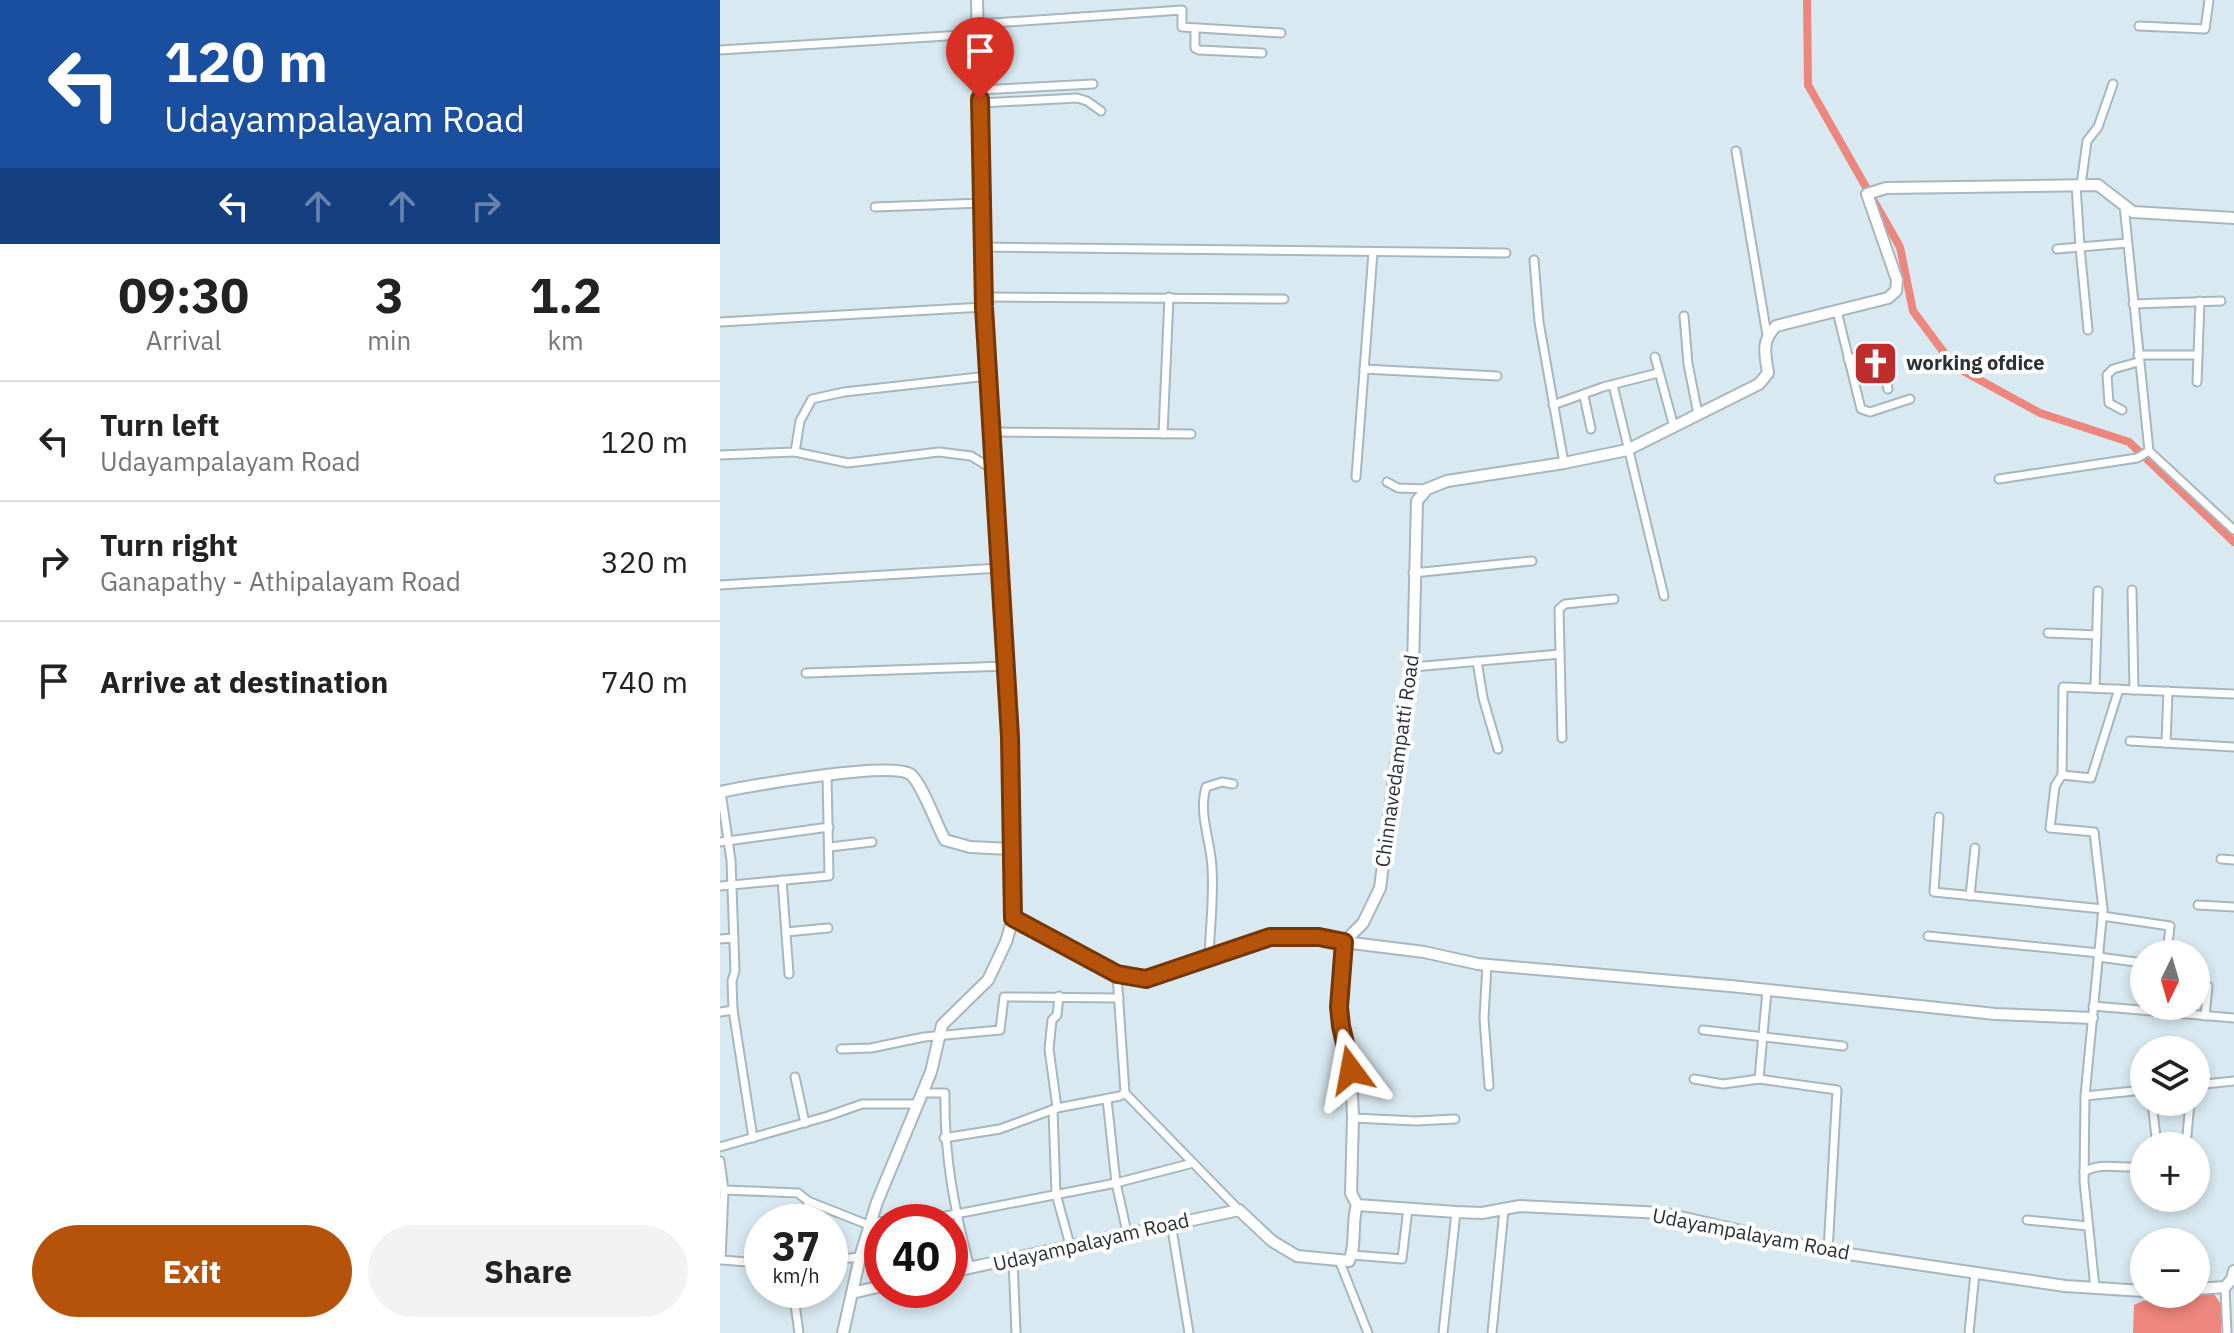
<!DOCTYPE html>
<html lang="en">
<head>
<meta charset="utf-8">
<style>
  :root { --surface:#fff; --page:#f2f2f2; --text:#222; --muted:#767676; --line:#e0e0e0; --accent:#b45309 }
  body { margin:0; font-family:"IBM Plex Sans",sans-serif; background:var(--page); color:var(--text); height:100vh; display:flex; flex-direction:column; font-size:30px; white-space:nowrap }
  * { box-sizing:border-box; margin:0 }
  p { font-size:26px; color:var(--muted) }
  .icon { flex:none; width:44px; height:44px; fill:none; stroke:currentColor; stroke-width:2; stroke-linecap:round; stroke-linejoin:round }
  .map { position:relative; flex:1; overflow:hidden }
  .drawer { display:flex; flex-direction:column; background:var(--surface); width:720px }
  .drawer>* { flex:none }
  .guide { background:#1a4fa0; color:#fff; overflow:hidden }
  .needle { width:52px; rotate:185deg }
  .controls { position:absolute; left:1410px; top:940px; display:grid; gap:16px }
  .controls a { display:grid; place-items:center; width:80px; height:80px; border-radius:50%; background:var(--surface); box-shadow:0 4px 12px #0003; font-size:40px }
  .speed { position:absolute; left:24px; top:1204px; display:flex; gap:16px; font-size:40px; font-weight:700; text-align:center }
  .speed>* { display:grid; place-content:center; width:104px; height:104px; border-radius:50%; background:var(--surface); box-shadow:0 4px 12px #0003; line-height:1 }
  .speed small { font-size:20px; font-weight:400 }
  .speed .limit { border:12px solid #d22; background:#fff; color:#111 }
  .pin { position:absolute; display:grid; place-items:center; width:68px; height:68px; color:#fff; margin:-82px -34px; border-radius:50% 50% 50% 0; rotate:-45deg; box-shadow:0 0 8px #0007 }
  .pin .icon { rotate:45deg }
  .me { position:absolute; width:88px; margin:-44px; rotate:347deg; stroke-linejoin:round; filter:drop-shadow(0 0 6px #0008) }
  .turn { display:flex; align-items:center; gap:28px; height:168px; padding:0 32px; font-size:36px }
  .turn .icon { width:104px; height:104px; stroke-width:2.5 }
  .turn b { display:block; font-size:56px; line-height:68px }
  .lanes { display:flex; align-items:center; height:76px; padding:0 32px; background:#0003; justify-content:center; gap:40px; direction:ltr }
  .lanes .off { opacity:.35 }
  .eta { display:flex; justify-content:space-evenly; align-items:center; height:136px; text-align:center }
  .eta b { font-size:48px; font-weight:700; line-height:56px }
  .cta { display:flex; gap:16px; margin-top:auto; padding:16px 32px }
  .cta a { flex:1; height:92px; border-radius:48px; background:var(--accent); color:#fff; font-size:32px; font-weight:700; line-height:92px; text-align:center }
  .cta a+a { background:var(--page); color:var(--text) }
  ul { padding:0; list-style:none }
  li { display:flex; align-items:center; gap:24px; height:120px; padding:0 32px; border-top:2px solid var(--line) }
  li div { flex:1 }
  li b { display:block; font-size:30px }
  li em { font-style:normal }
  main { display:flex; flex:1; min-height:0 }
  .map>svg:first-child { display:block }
</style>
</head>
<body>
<main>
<section class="drawer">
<div class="guide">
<div class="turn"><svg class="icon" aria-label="left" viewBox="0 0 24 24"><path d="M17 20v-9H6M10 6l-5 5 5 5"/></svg><div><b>120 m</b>Udayampalayam Road</div></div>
<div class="lanes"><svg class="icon" aria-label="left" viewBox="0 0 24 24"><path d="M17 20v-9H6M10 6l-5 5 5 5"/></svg><svg class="icon off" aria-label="ahead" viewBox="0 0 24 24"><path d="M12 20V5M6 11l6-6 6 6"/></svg><svg class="icon off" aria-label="ahead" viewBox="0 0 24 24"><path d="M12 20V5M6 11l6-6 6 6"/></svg><svg class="icon off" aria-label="right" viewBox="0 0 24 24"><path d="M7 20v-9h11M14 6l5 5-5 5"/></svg></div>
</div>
<div class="eta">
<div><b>09:30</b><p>Arrival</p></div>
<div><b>3</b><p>min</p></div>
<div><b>1.2</b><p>km</p></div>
</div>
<ul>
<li><svg class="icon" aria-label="left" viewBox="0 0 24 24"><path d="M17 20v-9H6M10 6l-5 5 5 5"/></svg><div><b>Turn left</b><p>Udayampalayam Road</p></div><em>120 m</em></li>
<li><svg class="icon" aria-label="right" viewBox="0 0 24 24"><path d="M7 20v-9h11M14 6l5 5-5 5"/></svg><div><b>Turn right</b><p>Ganapathy - Athipalayam Road</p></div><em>320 m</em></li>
<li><svg class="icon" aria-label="arrive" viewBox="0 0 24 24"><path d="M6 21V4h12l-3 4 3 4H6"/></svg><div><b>Arrive at destination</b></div><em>740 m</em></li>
</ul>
<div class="cta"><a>Exit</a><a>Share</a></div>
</section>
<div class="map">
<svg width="1514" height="1333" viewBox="0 0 1514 1333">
  <rect width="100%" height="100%" fill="#d9e9f1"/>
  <!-- water -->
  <path fill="#ed867c" d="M1494,1294L1501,1304V1333H1413L1414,1305L1423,1301Z"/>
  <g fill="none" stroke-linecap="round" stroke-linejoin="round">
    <!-- canal -->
    <path stroke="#ed867c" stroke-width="8" d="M1087,0L1088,85L1180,247L1193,311L1234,366L1320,413L1409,442L1514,542"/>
    <defs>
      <g id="street">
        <path d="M258,24L462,10V27L561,33"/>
        <path d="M1419,26L1485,29L1489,0"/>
        <path d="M475,29V48L479,50L542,53"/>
        <path d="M0,50L258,34"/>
        <path d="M260,90L373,84"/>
        <path d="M260,103L357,98L367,101L381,111"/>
        <path d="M1016,151L1047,335"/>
        <path d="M1356,185L1360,247L1407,243"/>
        <path d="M1361,185L1367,141L1378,127L1393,84"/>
        <path d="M1404,205L1429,451L1514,530"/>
        <path d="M155,207L262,203"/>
        <path d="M263,247L786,253"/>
        <path d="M1337,249L1360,247L1368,330"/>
        <path d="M814,260L819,322L844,463"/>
        <path d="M264,297L564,299"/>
        <path d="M1413,304L1501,301"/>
        <path d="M1117,311L1141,409L1150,412L1190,399"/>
        <path d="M964,316L968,364L978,414"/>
        <path d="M0,322L264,307"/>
        <path d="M1418,355H1478L1480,301"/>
        <path d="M935,357L954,427"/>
        <path d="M1128,359L1154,354L1161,356L1168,389"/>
        <path d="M644,369L777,376"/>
        <path d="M1477,382L1478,355"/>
        <path d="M893,385L944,596"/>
        <path d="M864,396L871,429"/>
        <path d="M833,405L883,387L938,373"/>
        <path d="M1402,410L1389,403L1387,375L1393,369L1418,362"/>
        <path d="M272,432L471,434"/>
        <path d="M443,434L449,297"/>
        <path d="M75,452L128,463L219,452L251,456L274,470"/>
        <path d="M0,455L75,452L80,421L92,399L124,392L268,376"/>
        <path d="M636,477L653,252"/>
        <path d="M1279,479L1417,458L1429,451"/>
        <path d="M667,482L678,488L707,489"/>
        <path d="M693,573L812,561"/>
        <path d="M0,585L280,568"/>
        <path d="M1412,590L1414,690"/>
        <path d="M1328,633L1377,635"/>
        <path d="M757,661L763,698L778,749"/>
        <path d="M693,667L840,654"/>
        <path d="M86,673L287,666"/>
        <path d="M1375,688L1378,591"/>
        <path d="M842,738L839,609L845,604L894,599"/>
        <path d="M1410,741L1514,747"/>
        <path d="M1446,743L1448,691"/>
        <path d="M1342,775L1371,778L1399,689"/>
        <path d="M1,792L11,860L15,971L12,981L13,1010L33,1138"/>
        <path d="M1219,817L1214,892L1383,909L1365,1096"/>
        <path d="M0,842L109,827"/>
        <path d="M110,847L152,842"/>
        <path d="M1501,859L1514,860"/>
        <path d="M62,880L69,974"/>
        <path d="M0,886L109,876L107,776"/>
        <path d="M1250,896L1255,848"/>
        <path d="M1478,905L1514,907"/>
        <path d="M1383,909L1374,832L1330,828L1335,786L1342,775L1343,687L1514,694"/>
        <path d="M1382,916L1450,926L1447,954"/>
        <path d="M66,932L108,928"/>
        <path d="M1208,936L1379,953"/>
        <path d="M0,939L14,938"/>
        <path d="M489,957C490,928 494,897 492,868C491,840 478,815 486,787L502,782L513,784"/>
        <path d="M1378,957L1424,963"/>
        <path d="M767,964L764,1018L769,1086"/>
        <path d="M397,974L405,1093L519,1210"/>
        <path d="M1476,984L1488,986L1485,1016"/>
        <path d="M1373,1006L1514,1018"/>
        <path d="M0,1012L13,1010"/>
        <path d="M983,1030L1123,1046"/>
        <path d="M121,1049L151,1048L204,1037L280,1030L284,997L399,998"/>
        <path d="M75,1077L85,1123"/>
        <path d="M974,1079L1003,1084L1039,1079L1117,1090L1108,1251"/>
        <path d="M1039,1079L1047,990"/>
        <path d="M1476,1085L1514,1081"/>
        <path d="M202,1093H225C224,1156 234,1208 250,1268"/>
        <path d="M387,1099L396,1183L407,1232"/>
        <path d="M1432,1102L1437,1146"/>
        <path d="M337,1108L329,1049L332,1020L337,1015L339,996"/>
        <path d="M333,1110L336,1194L350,1245"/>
        <path d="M633,1118L696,1121L735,1119"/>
        <path d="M224,1138L280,1129L337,1108L400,1096L405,1093"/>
        <path d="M1466,1146L1470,1102"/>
        <path d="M0,1147L108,1116L142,1104H196"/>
        <path d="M0,1161L4,1190L1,1260L42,1263"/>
        <path d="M1364,1172C1382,1161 1404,1170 1424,1166"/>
        <path d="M4,1190L78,1193L88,1201"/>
        <path d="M1307,1220L1368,1226"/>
        <path d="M152,1221L168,1222"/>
        <path d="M87,1222L88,1201L151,1226"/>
        <path d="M195,1222L396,1183L473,1163"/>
        <path d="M451,1223L469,1333"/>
        <path d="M632,1255L682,1259L688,1208"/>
        <path d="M110,1260L140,1257"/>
        <path d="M293,1260L296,1333"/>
        <path d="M619,1260L648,1333"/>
        <path d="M1505,1287L1507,1333"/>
        <path d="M1375,1288L1364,1181L1365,1096L1424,1090"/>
        <path d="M73,1290L79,1333"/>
        <path d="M723,1333L736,1212"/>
        <path d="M772,1333L784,1210"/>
        <path d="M1249,1333L1255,1273"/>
      </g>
      <g id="secondary">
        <path d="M0,792C30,786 169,761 190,774C201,781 217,826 225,840L250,847L291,849"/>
        <path d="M293,918L397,974L426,979L550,937H599L624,942L619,1007L631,1070L633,1118L631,1193L637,1205L736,1212L762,1213L800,1206L943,1213L1108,1251L1345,1286L1424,1291"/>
        <path d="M624,942L643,923L660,888L676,763L693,667L697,501L707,489L727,481L844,463L907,450L1039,384L1048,373C1045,353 1041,341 1056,326L1168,298L1176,291L1177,280L1147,194L1166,188L1378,185L1413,212L1514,218"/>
        <path d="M624,942L704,952L758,964L1010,986L1275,1014L1372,1018"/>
        <path d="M230,1272L519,1210L552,1241L577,1256L629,1261C637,1244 631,1223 637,1205"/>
        <path d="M1476,1289L1505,1287L1512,1279L1514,1271"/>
        <path d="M132,1293L162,1286"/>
        <path d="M123,1333L140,1257L157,1202L211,1072L222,1025L268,980L286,942L293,918L287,666L264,307L257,0"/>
      </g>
    </defs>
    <!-- street casing -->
    <use href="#street" stroke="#a7b7be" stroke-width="11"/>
    <!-- secondary casing -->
    <use href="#secondary" stroke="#a7b7be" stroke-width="14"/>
    <!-- street -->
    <use href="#street" stroke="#fff" stroke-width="7"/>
    <!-- secondary -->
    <use href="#secondary" stroke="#fff" stroke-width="10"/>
  </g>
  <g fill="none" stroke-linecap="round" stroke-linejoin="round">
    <defs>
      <path id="route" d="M260,99L264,307L290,737L293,918L397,974L426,979L550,937H599L624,942L619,1007L621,1026L631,1070"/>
    </defs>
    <!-- route casing -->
    <use href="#route" stroke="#753606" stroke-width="20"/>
    <!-- route -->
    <use href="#route" stroke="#b45309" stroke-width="14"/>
  </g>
  <!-- icons -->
  <defs>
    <symbol id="church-square" viewBox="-11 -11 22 22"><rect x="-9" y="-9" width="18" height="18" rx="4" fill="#bc2d2c" stroke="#fff"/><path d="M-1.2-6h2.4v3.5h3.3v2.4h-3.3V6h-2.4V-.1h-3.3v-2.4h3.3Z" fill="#fff"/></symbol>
  </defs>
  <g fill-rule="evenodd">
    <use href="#church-square" x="1130" y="338" width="51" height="51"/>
  </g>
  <g text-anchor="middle" stroke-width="8" stroke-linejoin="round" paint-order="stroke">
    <!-- poi labels -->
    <g font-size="20" font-weight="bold" fill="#2a3033" stroke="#fff" text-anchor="start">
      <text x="1186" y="370">working ofdice</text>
    </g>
    <!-- street labels -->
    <g font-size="20" fill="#2a3033" stroke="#fff">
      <text transform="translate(677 761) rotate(-82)" y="7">Chinnavedampatti Road</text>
      <text transform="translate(1031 1234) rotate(11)" y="7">Udayampalayam Road</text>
      <text transform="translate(371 1242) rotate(-13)" y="7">Udayampalayam Road</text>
    </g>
  </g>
</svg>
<div class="controls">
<a><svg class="needle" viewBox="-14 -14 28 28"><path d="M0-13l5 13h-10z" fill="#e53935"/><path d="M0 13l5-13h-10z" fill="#767676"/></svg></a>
<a><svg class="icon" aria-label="layers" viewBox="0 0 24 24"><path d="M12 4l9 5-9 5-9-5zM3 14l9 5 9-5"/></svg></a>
<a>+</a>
<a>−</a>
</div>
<div class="speed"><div>37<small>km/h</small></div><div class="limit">40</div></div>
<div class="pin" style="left:260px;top:99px;background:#d93025"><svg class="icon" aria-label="arrive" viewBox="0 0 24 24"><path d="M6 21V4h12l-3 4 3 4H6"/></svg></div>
<svg class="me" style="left:631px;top:1070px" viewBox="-20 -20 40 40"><path d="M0-17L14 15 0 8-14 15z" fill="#b45309" stroke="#fff" stroke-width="4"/></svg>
</div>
</main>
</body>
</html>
